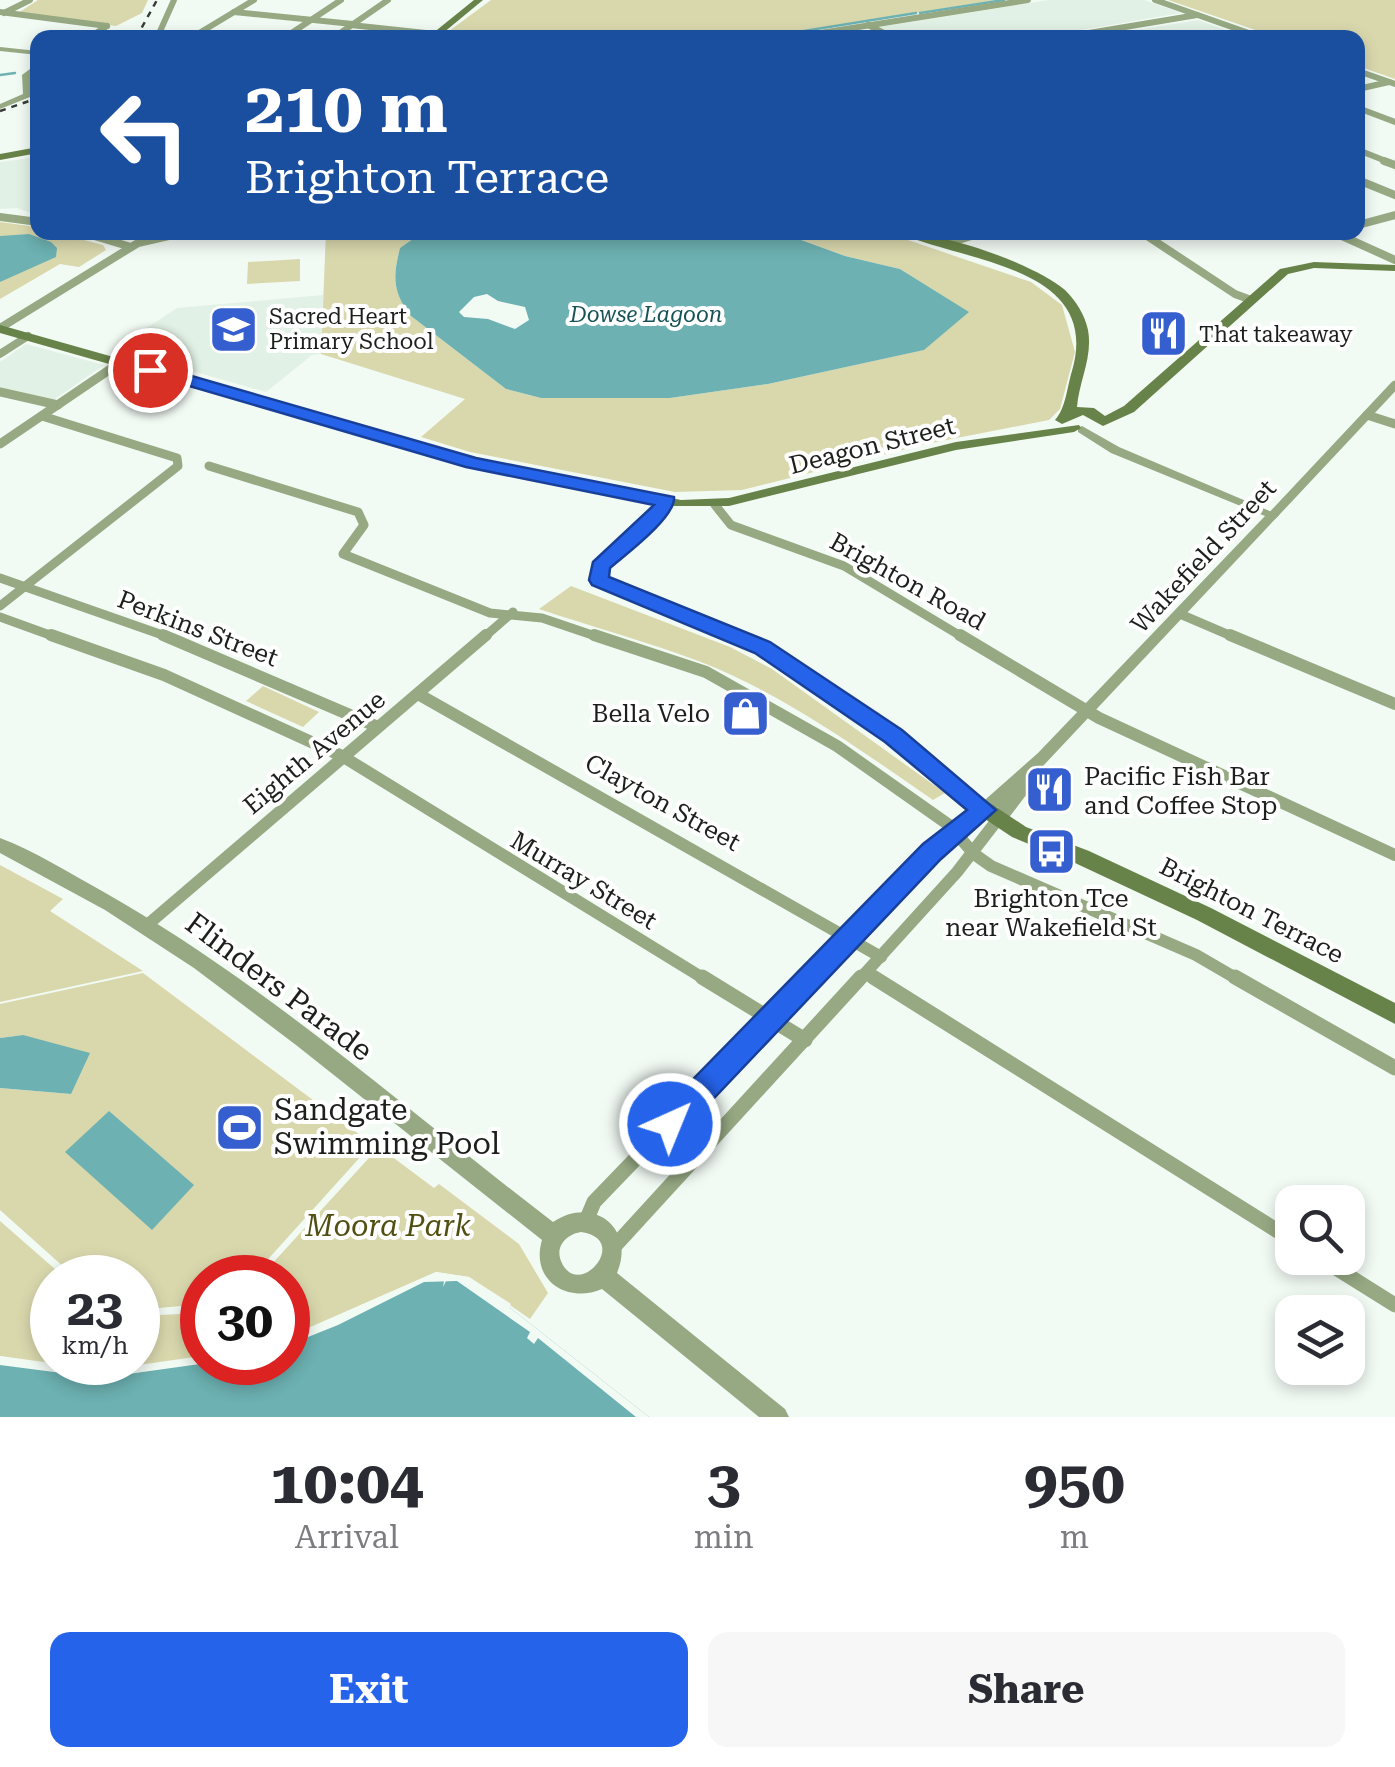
<!DOCTYPE html>
<html lang="en">
<head>
<meta charset="utf-8">
<style>
  :root { --surface:#fff; --page:#f7f7f7; --text:#2b2b33; --muted:#7c7c81; --accent:#2563eb }
  body { margin:0; font-family:"Roboto Serif",serif; background:var(--page); color:var(--text); height:100vh; display:flex; flex-direction:column; font-size:38px; white-space:nowrap }
  * { box-sizing:border-box; margin:0 }
  p { font-size:32px; color:var(--muted) }
  .icon { flex:none; width:55px; height:55px; fill:none; stroke:currentColor; stroke-width:2; stroke-linecap:round; stroke-linejoin:round }
  .map { position:relative; height:1417px; overflow:hidden }
  .side { display:flex; flex-direction:column; background:var(--surface); flex:1 }
  .side>* { flex:none }
  .top-card { position:absolute; left:30px; top:30px; width:1335px; height:210px; border-radius:20px; box-shadow:0 5px 15px #0003; background:#1a4fa0; color:#fff; overflow:hidden }
  .tools { position:absolute; left:1275px; top:1185px; display:grid; gap:20px }
  .tools a { display:grid; place-items:center; width:90px; height:90px; border-radius:20px; background:var(--surface); box-shadow:0 5px 15px #0003; font-size:50px }
  .speed { position:absolute; left:30px; top:1255px; display:flex; gap:20px; font-size:50px; font-weight:700; text-align:center }
  .speed>* { display:grid; place-content:center; width:130px; height:130px; border-radius:50%; background:var(--surface); box-shadow:0 5px 15px #0003; line-height:1 }
  .speed small { font-size:25px; font-weight:400 }
  .speed .limit { border:15px solid #d22; background:#fff; color:#111 }
  .pin { position:absolute; display:grid; place-items:center; width:85px; height:85px; color:#fff; margin:-42px; border:5px solid #fff; border-radius:50%; box-shadow:0 2px 10px #0007 }
  .me { position:absolute; width:110px; margin:-55px; rotate:44deg; stroke-linejoin:round; filter:drop-shadow(0 0 8px #0008) }
  .turn { display:flex; align-items:center; gap:35px; height:210px; padding:0 50px; font-size:45px }
  .turn .icon { width:130px; height:130px; stroke-width:2.5 }
  .turn b { display:block; font-size:70px; line-height:85px }
  .eta { display:flex; justify-content:space-evenly; align-items:center; height:170px; text-align:center }
  .eta b { font-size:60px; font-weight:700; line-height:70px }
  .button { display:flex; gap:20px; margin-top:auto; padding:20px 50px }
  .button a { flex:1; height:115px; border-radius:20px; background:var(--accent); color:#fff; font-size:40px; font-weight:700; line-height:115px; text-align:center }
  .button a+a { background:var(--page); color:var(--text) }
  .map>svg:first-child { display:block }
</style>
</head>
<body>
<div class="map">
<svg width="1395" height="1417" viewBox="0 0 1395 1417">
  <rect width="100%" height="100%" fill="#f2faf4"/>
  <!-- built -->
  <g fill="#e2f1e5">
    <path d="M1049,0H1144L1181,13L1040,37H904L879,27Z"/>
    <path d="M1198,20L1245,37H1092Z"/>
    <path d="M37,157V215L17,208L0,209V162Z"/>
    <path d="M323,295L321,354L312,355L266,392L115,349L177,308Z"/>
    <path d="M26,344L104,365L52,401L0,389V362Z"/>
  </g>
  <!-- green -->
  <g fill="#d9d8ad">
    <path d="M38,0H148L142,13L116,26L18,13Z"/>
    <path d="M491,0H999L761,37H441Z"/>
    <path d="M1168,0H1395V79L1358,66V38L1276,37Z"/>
    <path d="M0,222L37,227L38,232L57,233L103,245L106,250L79,267L60,264L0,299Z"/>
    <path d="M326,232L423,233L400,248C393,276 392,292 411,316L506,389L541,398H670L768,384L923,350L968,312L900,269L845,256L782,233H865L905,239L1031,282L1062,305L1075,352L1060,409L1049,420L926,444L742,490L675,492L470,452L421,437L465,399L321,354Z"/>
    <path d="M300,259V281L247,284L248,262Z"/>
    <path d="M571,586L730,647L772,669L945,793L933,800C859,749 785,695 701,662C648,642 593,627 539,609Z"/>
    <path d="M263,686L319,712L303,727L246,701Z"/>
    <path d="M0,865L63,899L50,911L143,971L0,1002Z"/>
    <path d="M143,973L372,1144L252,1277L202,1278V1304L138,1310V1278L75,1277L0,1210V1088L71,1094L23,1035L0,1038V1004Z"/>
    <path d="M379,1147L434,1188L439,1184L519,1244L548,1293L530,1319L469,1277L436,1272L288,1337V1278H259Z"/>
    <path d="M0,1221L64,1277L52,1278V1362H138V1316L202,1313V1356L103,1370L0,1356Z"/>
  </g>
  <!-- water -->
  <g fill="#6db1b2" fill-rule="evenodd">
    <path d="M423,232L782,233L845,256L900,269L969,312L924,350L768,384L670,398H541L506,389L411,316C392,292 393,276 400,248ZM487,294L498,301L525,307L529,320L515,329L488,319L464,317L459,312L474,297Z"/>
    <path d="M29,234L51,242L57,248L56,257L0,282V236Z"/>
    <path d="M23,1035L90,1053L71,1094L0,1088V1038Z"/>
    <path d="M109,1111L194,1185L152,1230L65,1152Z"/>
    <path d="M445,1275L443,1287L449,1275L509,1307L649,1417H0V1360L102,1373L202,1362H288V1340L410,1284Z"/>
  </g>
  <!-- pier -->
  <g fill="#f2faf4">
    <path d="M436,1272L469,1277L511,1304L509,1307L649,1417H636L538,1338L534,1344L527,1338L530,1332L457,1281L424,1282L338,1325L288,1345V1337Z"/>
    <path d="M0,1356L76,1369H125L202,1356V1362L207,1363L100,1378L0,1365Z"/>
  </g>
  <g fill="none" stroke-linecap="round" stroke-linejoin="round">
    <!-- stream -->
    <g stroke="#6db1b2" stroke-width="2.5">
      <path d="M920,13L1004,0"/>
      <path d="M761,38L916,13"/>
      <path d="M0,75L15,73"/>
    </g>
    <!-- minor-far4 -->
    <g stroke="#96a983" stroke-width="6">
      <path d="M1155,0L1263,38"/>
      <path d="M0,12L107,26"/>
      <path d="M234,12L353,24"/>
      <path d="M4,13L30,0"/>
      <path d="M351,25L435,34"/>
      <path d="M868,25L894,38"/>
      <path d="M88,38L107,26"/>
      <path d="M157,38L174,0"/>
      <path d="M191,38L254,0"/>
      <path d="M284,38L341,0"/>
      <path d="M333,38L388,0"/>
      <path d="M789,38L1028,0"/>
      <path d="M1059,38L1197,15"/>
      <path d="M1358,71L1395,84"/>
      <path d="M1358,89L1389,82"/>
      <path d="M1358,108L1395,122"/>
      <path d="M1358,150L1391,163"/>
    </g>
    <!-- minor-far3 -->
    <g stroke="#96a983" stroke-width="8">
      <path d="M1384,161L1395,165"/>
      <path d="M1358,180L1395,195"/>
      <path d="M0,217L38,222"/>
      <path d="M1358,225L1395,215"/>
      <path d="M81,232L131,247"/>
      <path d="M1141,232L1235,294L1251,300"/>
      <path d="M1333,232L1395,260"/>
      <path d="M946,244L984,232"/>
      <path d="M0,328L138,243L186,232"/>
      <path d="M0,354L28,336"/>
      <path d="M108,371L123,361"/>
    </g>
    <!-- minor-far2 -->
    <g stroke="#96a983" stroke-width="9">
      <path d="M0,392L58,405"/>
      <path d="M1367,415L1395,424"/>
      <path d="M0,444L112,368"/>
      <path d="M209,466L358,512L364,525L343,554L490,613L542,618L601,638"/>
      <path d="M715,505L731,525L844,566L964,638"/>
      <path d="M1273,515L1395,385"/>
      <path d="M0,578L171,638"/>
      <path d="M0,606L178,466L177,458L42,416"/>
      <path d="M1180,614L1236,638"/>
      <path d="M0,617L58,638"/>
      <path d="M483,638L513,612"/>
    </g>
    <!-- minor-far1 -->
    <g stroke="#96a983" stroke-width="12">
      <path d="M51,635L164,675L342,756L706,980"/>
      <path d="M163,635L378,727"/>
      <path d="M594,635L706,672L837,746L949,825L974,854L991,866L1196,955L1239,980"/>
      <path d="M960,635L1099,718L1395,855"/>
      <path d="M1230,635L1395,704"/>
      <path d="M418,694L881,957"/>
      <path d="M146,926L486,635"/>
      <path d="M867,973L877,980"/>
      <path d="M808,980L932,851L984,810"/>
      <path d="M859,980L957,872L998,819"/>
    </g>
    <!-- minor -->
    <g stroke="#96a983" stroke-width="15">
      <path d="M702,977L805,1040"/>
      <path d="M873,977L1292,1240"/>
      <path d="M1235,977L1395,1068"/>
      <path d="M586,1221L594,1202L811,977"/>
      <path d="M612,1249L861,977"/>
      <path d="M1320,1258L1395,1305"/>
    </g>
    <!-- tertiary -->
    <g fill="#96a983" fill-rule="evenodd">
      <path d="M0,47L38,51V55L0,51Z"/>
      <path d="M38,63V69L30,76V97L0,109V104L23,94L22,75Z"/>
      <path d="M1082,426L1119,447L1279,515L1043,766V773L1004,824H992L990,819L998,807L984,816L978,814L976,810L978,806L1038,753L1265,516L1111,453L1078,432V428Z"/>
      <path d="M0,838C35,851 69,873 102,891C264,982 405,1109 553,1222C593,1195 636,1228 617,1273L785,1409L789,1417H759L602,1289C567,1304 530,1280 542,1240L296,1045L194,968L105,910L0,853ZM581,1232C632,1239 578,1302 561,1261C555,1246 567,1234 581,1232Z"/>
    </g>
    <!-- secondary -->
    <g fill="#688349" fill-rule="evenodd">
      <path d="M474,0H483L437,38H427Z"/>
      <path d="M38,147V153L0,160V154Z"/>
      <path d="M897,232C940,232 1032,262 1065,290C1076,301 1085,315 1088,330C1093,357 1079,381 1077,407L1094,408L1105,416L1124,406L1280,269L1314,262L1395,265V271L1314,268L1288,274L1134,412L1103,426L1083,415L1062,424L1055,420C1066,408 1067,387 1072,371C1103,264 959,262 897,232Z"/>
      <path d="M0,325L475,459L681,500L729,498L956,442L1079,425L1081,428L1074,432L956,450L729,506H671L651,530L608,568L607,577L769,644L899,731L975,793L1026,827L1089,851L1211,908L1395,1003V1024L1197,920L1075,863L1012,837L961,803L887,741L757,652L593,584L591,580L595,562L641,524L658,504L468,466L0,333Z"/>
    </g>
    <!-- rail -->
    <g stroke="#373a37" stroke-width="2.5" stroke-dasharray="6 6" stroke-linecap="butt">
      <path d="M136,38L157,0"/>
      <path d="M0,111L38,98"/>
    </g>
  </g>
  <!-- route -->
  <path fill="#2563eb" stroke="#184099" stroke-width="2.5" d="M150,364L476,458L674,497C676,517 626,554 610,568L609,577L770,642L902,730L996,810L941,859L680,1134L670,1139L659,1134L655,1124L659,1114L923,844L967,810L885,742L755,653L592,585L589,580L593,562L654,505L466,467L145,373V366Z"/>
  <!-- icons -->
  <defs>
    <symbol id="school-square" viewBox="-11 -11 22 22"><rect x="-9" y="-9" width="18" height="18" rx="4" fill="#355ece" stroke="#fff"/><path d="M0-5L7-2L0 1L-7-2ZM-4 1L0 2.5L4 1V4Q0 6-4 4Z" fill="#fff"/></symbol>
    <symbol id="restaurant-square" viewBox="-11 -11 22 22"><rect x="-9" y="-9" width="18" height="18" rx="4" fill="#355ece" stroke="#fff"/><path d="M-5-6h1v4h1v-4h1v4h1v-4h1v5L-1.5 .5V6h-2V.5L-5-1ZM5-6V6H3V1.5H1.5Q1.5-4 5-6Z" fill="#fff"/></symbol>
    <symbol id="shop-square" viewBox="-11 -11 22 22"><rect x="-9" y="-9" width="18" height="18" rx="4" fill="#355ece" stroke="#fff"/><path d="M-5-2.5h2.3a2.7 3.5 0 0 1 5.4 0H5L5.5 6h-11ZM-1.5-2.5h3a1.5 2.3 0 0 0-3 0Z" fill="#fff"/></symbol>
    <symbol id="bus-square" viewBox="-11 -11 22 22"><rect x="-9" y="-9" width="18" height="18" rx="4" fill="#355ece" stroke="#fff"/><path d="M-5-6H5V4H4V6H2V4H-2V6H-4V4H-5ZM-3.5-4V0h7V-4ZM-3.5 1.2v1.5H-2V1.2ZM2 1.2v1.5H3.5V1.2Z" fill="#fff"/></symbol>
    <symbol id="stadium-square" viewBox="-11 -11 22 22"><rect x="-9" y="-9" width="18" height="18" rx="4" fill="#355ece" stroke="#fff"/><path d="M0-5a6.5 5 0 1 0 0 10a6.5 5 0 1 0 0-10ZM-3.5-1.8h7v3.6h-7Z" fill="#fff"/></symbol>
  </defs>
  <g fill-rule="evenodd">
    <use href="#school-square" x="206" y="302" width="55" height="55"/>
    <use href="#restaurant-square" x="1136" y="306" width="55" height="55"/>
    <use href="#shop-square" x="718" y="686" width="55" height="55"/>
    <use href="#restaurant-square" x="1022" y="762" width="55" height="55"/>
    <use href="#bus-square" x="1024" y="824" width="55" height="55"/>
    <use href="#stadium-square" x="212" y="1100" width="55" height="55"/>
  </g>
  <g text-anchor="middle" stroke-width="8" stroke-linejoin="round" paint-order="stroke">
    <!-- far-water labels -->
    <g font-size="22" font-style="italic" fill="#175355" stroke="#fff">
      <text x="646" y="322">Dowse Lagoon</text>
    </g>
    <!-- far-poi labels -->
    <g font-size="22" fill="#1d1f1d" stroke="#fff" text-anchor="start">
      <text x="269" y="324">Sacred Heart<tspan x="269" dy="25">Primary School</tspan></text>
      <text x="1199" y="342">That takeaway</text>
    </g>
    <!-- street labels -->
    <g font-size="25" fill="#1d1f1d" stroke="#fff">
      <text transform="translate(872 445) rotate(-14)" y="9">Deagon Street</text>
      <text transform="translate(1203 556) rotate(-47)" y="9">Wakefield Street</text>
      <text transform="translate(908 581) rotate(29)" y="9">Brighton Road</text>
      <text transform="translate(198 628) rotate(21)" y="9">Perkins Street</text>
      <text transform="translate(314 752) rotate(-40)" y="9">Eighth Avenue</text>
      <text transform="translate(663 802) rotate(29)" y="9">Clayton Street</text>
      <text transform="translate(584 880) rotate(31)" y="9">Murray Street</text>
      <text transform="translate(1252 910) rotate(27)" y="9">Brighton Terrace</text>
    </g>
    <!-- poi labels -->
    <g font-size="25" fill="#1d1f1d" stroke="#fff" text-anchor="end">
      <text x="710" y="722">Bella Velo</text>
      <text x="1084" y="785" text-anchor="start">Pacific Fish Bar<tspan x="1084" dy="29">and Coffee Stop</tspan></text>
      <text x="1051" y="907" text-anchor="middle">Brighton Tce<tspan x="1051" dy="29">near Wakefield St</tspan></text>
    </g>
    <!-- near-street labels -->
    <g font-size="30" fill="#1d1f1d" stroke="#fff">
      <text transform="translate(279 987) rotate(37)" y="10">Flinders Parade</text>
    </g>
    <!-- near-poi labels -->
    <g font-size="30" fill="#1d1f1d" stroke="#fff" text-anchor="start">
      <text x="274" y="1120">Sandgate<tspan x="274" dy="34">Swimming Pool</tspan></text>
    </g>
    <!-- near-park labels -->
    <g font-size="30" font-style="italic" fill="#524f12" stroke="#fff">
      <text x="388" y="1236">Moora Park</text>
    </g>
  </g>
</svg>
<div class="tools">
<a><svg class="icon" aria-label="search" viewBox="0 0 24 24"><circle cx="10" cy="10" r="6"/><path d="M15 15l6 6"/></svg></a>
<a><svg class="icon" aria-label="layers" viewBox="0 0 24 24"><path d="M12 4l9 5-9 5-9-5zM3 14l9 5 9-5"/></svg></a>
</div>
<div class="speed"><div>23<small>km/h</small></div><div class="limit">30</div></div>
<div class="pin" style="left:150px;top:370px;background:#d93025"><svg class="icon" aria-label="arrive" viewBox="0 0 24 24"><path d="M6 21V4h12l-3 4 3 4H6"/></svg></div>
<svg class="me" style="left:670px;top:1124px" viewBox="-20 -20 40 40"><circle r="17" fill="#2563eb" stroke="#fff" stroke-width="3"/><path d="M0-11L8 9 0 5-8 9z" fill="#fff"/></svg>
<div class="top-card">
<div class="turn"><svg class="icon" aria-label="left" viewBox="0 0 24 24"><path d="M17 20v-9H6M10 6l-5 5 5 5"/></svg><div><b>210 m</b>Brighton Terrace</div></div>
</div>
</div>
<section class="side">
<div class="eta">
<div><b>10:04</b><p>Arrival</p></div>
<div><b>3</b><p>min</p></div>
<div><b>950</b><p>m</p></div>
</div>
<div class="button"><a>Exit</a><a>Share</a></div>
</section>
</body>
</html>
